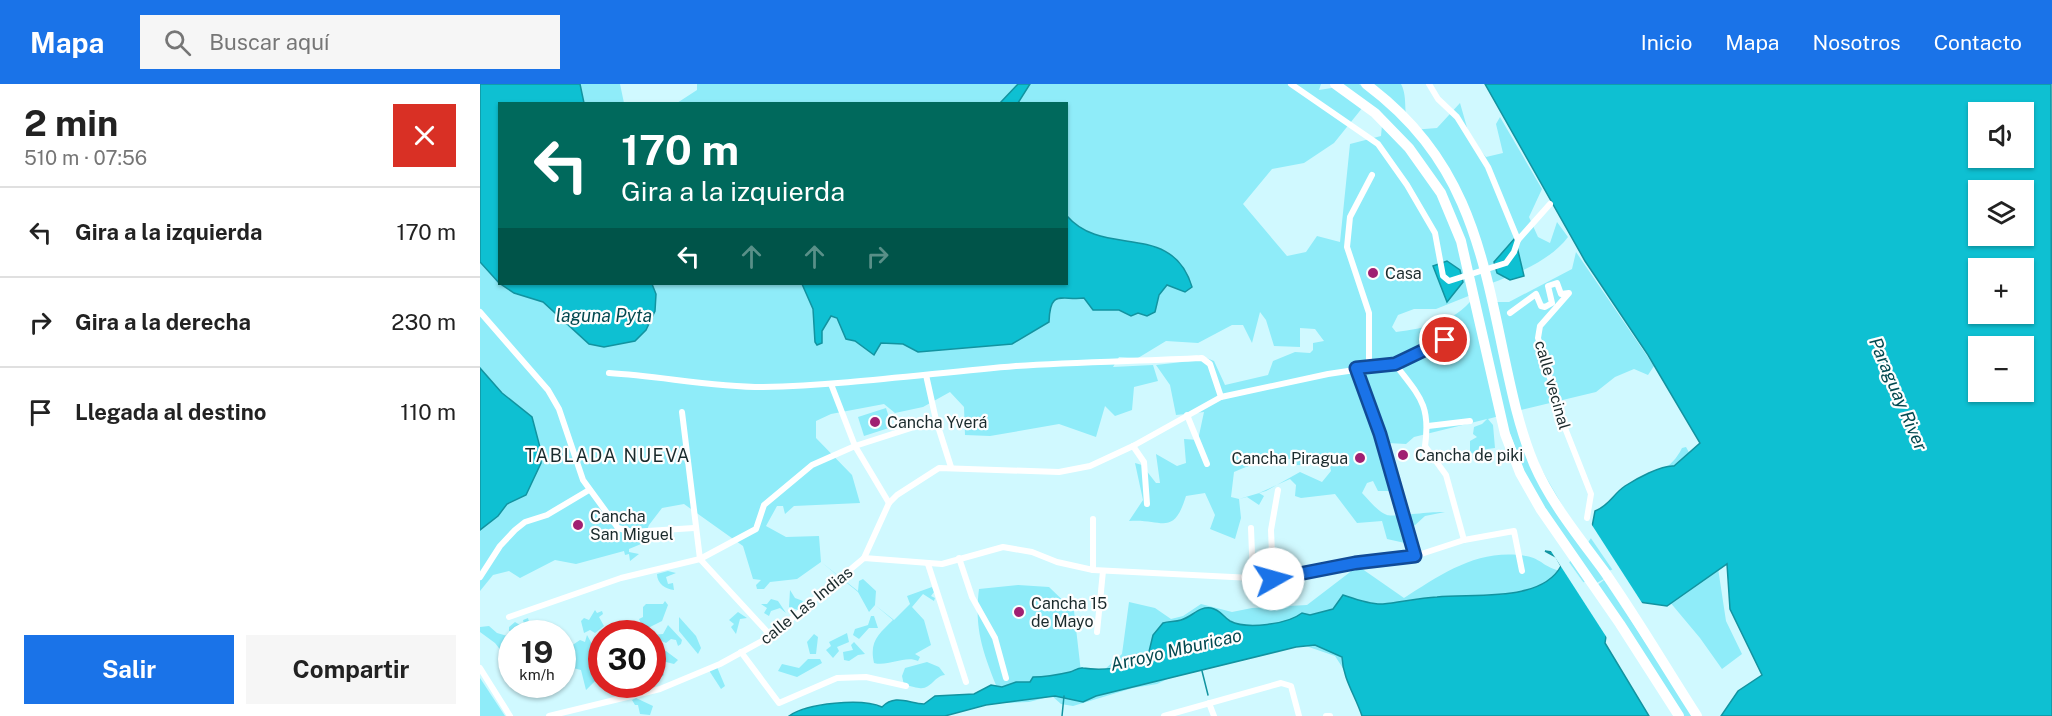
<!DOCTYPE html>
<html lang="es">
<head>
<meta charset="utf-8">
<style>
  :root { --surface:#fff; --page:#f6f6f6; --text:#222; --muted:#767676; --line:#e0e0e0; --accent:#1a73e8 }
  body { margin:0; font-family:"Public Sans",sans-serif; background:var(--page); color:var(--text); height:100vh; display:flex; flex-direction:column; font-size:22px; white-space:nowrap }
  * { box-sizing:border-box; margin:0 }
  p { font-size:20px; color:var(--muted) }
  .icon { flex:none; width:33px; height:33px; fill:none; stroke:currentColor; stroke-width:2; stroke-linecap:round; stroke-linejoin:round }
  .map { position:relative; flex:1; overflow:hidden }
  .sheet { display:flex; flex-direction:column; background:var(--surface); width:480px }
  .sheet>* { flex:none }
  .guide { position:absolute; left:18px; top:18px; width:570px; height:183px; border-radius:0px; box-shadow:0 2px 4px #0004; background:#00695c; color:#fff; overflow:hidden }
  .tools { position:absolute; left:1488px; top:18px; display:grid; gap:12px }
  .tools a { display:grid; place-items:center; width:66px; height:66px; border-radius:0px; background:var(--surface); box-shadow:0 2px 4px #0004; font-size:30px }
  .speed { position:absolute; left:18px; top:536px; display:flex; gap:12px; font-size:30px; font-weight:700; text-align:center }
  .speed>* { display:grid; place-content:center; width:78px; height:78px; border-radius:50%; background:var(--surface); box-shadow:0 2px 4px #0004; line-height:1 }
  .speed small { font-size:15px; font-weight:400 }
  .speed .limit { border:9px solid #d22; background:#fff; color:#111 }
  .pin { position:absolute; display:grid; place-items:center; width:51px; height:51px; color:#fff; margin:-26px; border:3px solid #fff; border-radius:50%; box-shadow:0 2px 6px #0007 }
  .me { position:absolute; width:66px; margin:-33px; rotate:83deg; stroke-linejoin:round; filter:drop-shadow(0 0 4px #0008) }
  .turn { display:flex; align-items:center; gap:21px; height:126px; padding:0 24px; font-size:27px }
  .turn .icon { width:78px; height:78px; stroke-width:2.5 }
  .turn b { display:block; font-size:42px; line-height:51px }
  .lanes { display:flex; align-items:center; height:57px; padding:0 24px; background:#0003; justify-content:center; gap:30px; direction:ltr }
  .lanes .off { opacity:.35 }
  .round { display:grid; place-items:center; flex:none; width:63px; height:63px; border-radius:0px; background:var(--page) }
  .overview { display:flex; align-items:center; justify-content:space-between; height:102px; padding:0 24px }
  h1 { font-size:36px; font-weight:700; line-height:45px }
  .primary-button { display:flex; gap:12px; margin-top:auto; padding:12px 24px }
  .primary-button a { flex:1; height:69px; border-radius:0px; background:var(--accent); color:#fff; font-size:24px; font-weight:700; line-height:69px; text-align:center }
  .primary-button a+a { background:var(--page); color:var(--text) }
  ul { padding:0; list-style:none }
  li { display:flex; align-items:center; gap:18px; height:90px; padding:0 24px; border-top:2px solid var(--line) }
  li div { flex:1 }
  li b { display:block; font-size:22px }
  li em { font-style:normal }
  header { display:flex; align-items:center; gap:36px; box-sizing:border-box; height:84px; padding:0 30px; background:var(--accent); color:#fff }
  header strong { font-size:28px }
  nav { display:flex; gap:33px; margin-inline-start:auto; font-size:21px }
  .search { width:420px; height:54px; background:var(--page); display:flex; align-items:center; gap:15px; box-sizing:border-box; padding:0 21px; border-radius:0px; color:var(--muted); font-size:22px }
  main { display:flex; flex:1; min-height:0 }
  .map>svg:first-child { display:block }
</style>
</head>
<body>
<header>
<strong>Mapa</strong>
<div class="search"><svg class="icon" aria-label="search" viewBox="0 0 24 24"><circle cx="10" cy="10" r="6"/><path d="M15 15l6 6"/></svg>Buscar aquí</div>
<nav><a>Inicio</a><a>Mapa</a><a>Nosotros</a><a>Contacto</a></nav>
</header>
<main>
<section class="sheet">
<div class="overview"><div><h1>2 min</h1><p>510 m · 07:56</p></div><a class="round" style="background:#d93025;color:#fff"><svg class="icon" aria-label="close" viewBox="0 0 24 24"><path d="M6 6l12 12M18 6L6 18"/></svg></a></div>
<ul>
<li><svg class="icon" aria-label="left" viewBox="0 0 24 24"><path d="M17 20v-9H6M10 6l-5 5 5 5"/></svg><div><b>Gira a la izquierda</b></div><em>170 m</em></li>
<li><svg class="icon" aria-label="right" viewBox="0 0 24 24"><path d="M7 20v-9h11M14 6l5 5-5 5"/></svg><div><b>Gira a la derecha</b></div><em>230 m</em></li>
<li><svg class="icon" aria-label="arrive" viewBox="0 0 24 24"><path d="M6 21V4h12l-3 4 3 4H6"/></svg><div><b>Llegada al destino</b></div><em>110 m</em></li>
</ul>
<div class="primary-button"><a>Salir</a><a>Compartir</a></div>
</section>
<div class="map">
<svg width="1572" height="632" viewBox="0 0 1572 632">
  <rect width="100%" height="100%" fill="#d0f9ff"/>
  <!-- green -->
  <g fill="#8fecf9" fill-rule="evenodd">
    <path d="M0,0H140L144,19L20,20V200H586V20L197,19L217,6V0H841L839,6L864,2L862,0H879L894,11L893,0H921C929,15 921,31 932,46L957,44L980,19L990,54L1006,73L1023,69L1016,40L1020,33L1062,105L1049,133L1058,153L1070,159L1077,138L1088,153C1071,176 1037,190 1009,200L1008,218H1029L1092,185L1096,168L1174,282L1168,291L1154,285L1135,293L1116,308L1033,328L1038,345L1106,462C1119,440 1140,418 1160,402C1177,387 1191,386 1202,364L1206,363L1225,398L1246,537L1262,570L1242,585L1220,554L1189,517L1136,484L1121,490L1124,495L1115,500L1111,495L1095,502L894,632L855,572L823,561L700,589L677,600L653,604L593,622L581,620L572,612L549,618L523,619C507,577 493,551 499,505L538,501L569,503L594,527L601,588L624,586L642,570L649,518L675,524L691,535L703,532L721,520L752,528L772,524L827,521L878,482L924,514C962,490 998,464 1046,472C1061,474 1066,486 1084,487L1092,474L1046,392L1023,331L1008,335L1013,341L1015,364L1000,366L997,370L990,369V357L997,353L993,350L994,343L1002,340L1007,335L934,353L926,360L908,359L913,382L904,385L919,407H898L893,397L887,399L882,409C889,416 898,428 907,431C913,433 953,427 965,428L945,432L934,442V450L925,459L907,455L902,437L877,439L855,410L821,414L815,412L816,401L810,395L779,409L784,412L779,421L767,413L759,415L761,434L755,455L730,445L735,431L725,409L706,412C693,454 682,434 649,437L663,416L655,379L662,381L676,399H680L676,370L697,382L706,379L704,355L718,356L724,328L696,331L690,301L676,281L702,278L719,271L734,277L745,301L788,291L793,277L815,268L830,269L833,266V259L844,257L835,245L820,244V263L794,262L786,236L780,228L772,259L763,241H752L718,259L686,257L658,274L639,273L633,283L673,281L678,297L654,303L652,326L635,332L625,322L616,353L579,340L510,352L485,351L484,323L470,308L443,323L415,329L404,320L351,330L336,337V354L372,391L380,419L314,422L305,430L303,422H297L286,442L306,453L339,452L341,478L378,507L379,497L383,495L396,507L395,521L414,536L430,520L427,512L452,503L454,508L451,512L455,514L454,517L443,510L432,523L444,536L451,561L435,570L440,573L438,577C425,571 408,583 394,579C389,557 399,550 413,536L395,521L389,528L378,508L341,478L317,495L290,498L284,505H277L276,501L281,496L273,495L263,462L204,420L182,424L169,441L161,460L149,465V468L159,470L150,477L149,470L145,471L144,467L96,480L75,476L40,494L29,487L13,491L0,507ZM883,23L903,30L901,52L870,60L860,158L837,152L826,168L807,172L763,120L792,85L824,79L854,59ZM996,209C982,236 944,245 916,248L912,243L918,231L934,225H956ZM848,372L851,387L842,398L820,388L786,407L759,415L751,413L754,388C774,379 795,372 816,376L817,381H822L825,378Z"/>
    <path d="M406,324L412,343L384,352L378,333Z"/>
    <path d="M188,487L196,489L186,493L188,500L193,499L194,506C186,505 177,500 177,490Z"/>
    <path d="M1124,496L1214,632H1203L1116,502Z"/>
    <path d="M310,506L315,514L323,517L318,526L309,523Z"/>
    <path d="M291,515L298,517L306,529L300,524L291,527L289,532L284,529L287,524L281,520H287Z"/>
    <path d="M185,517L188,521L182,537L164,546L159,535L163,533V523L166,520H183Z"/>
    <path d="M115,526L117,529L122,527L123,530L119,533L124,542L115,549L110,546L104,549L101,537L104,534L109,536Z"/>
    <path d="M258,528L267,534L260,535L256,550L251,543L254,540L249,536Z"/>
    <path d="M391,532H394L398,544H389L379,555L373,551L375,545L388,541Z"/>
    <path d="M199,533L216,552L221,564L218,570L199,547Z"/>
    <path d="M48,534L50,542L59,545L57,549L29,547V543L35,538L45,544L43,536Z"/>
    <path d="M188,541L202,556L201,560L198,562L196,556L191,555L186,559L179,556L173,561V551L183,550Z"/>
    <path d="M9,542L17,549L31,553V561L22,568L15,559L0,548V543Z"/>
    <path d="M367,549L369,558L357,563L359,567L353,574L346,566L351,562L349,558Z"/>
    <path d="M334,550L338,553L336,570H330L327,558Z"/>
    <path d="M107,551L112,560L120,555L122,565L114,571L115,576L108,582L113,585L115,597L106,606L101,586L93,584L91,586L83,582L82,568L100,556L105,558Z"/>
    <path d="M374,558L385,570L378,571L369,577L364,576L363,568L373,566L371,561Z"/>
    <path d="M186,567L198,576L194,580L182,577L179,583L184,591L180,594L173,590V571Z"/>
    <path d="M328,575H340L342,579L317,593L298,587L302,580L319,584Z"/>
    <path d="M447,578L459,583L465,591C454,592 451,606 439,604C435,604 429,601 424,601L422,592L425,584Z"/>
    <path d="M237,583L245,602L241,605L230,588V585Z"/>
    <path d="M0,594L25,632H0Z"/>
    <path d="M156,614L173,622L170,631L160,630L158,621H155L152,616Z"/>
  </g>
  <!-- water -->
  <g fill="#0ec0d2" stroke="#1293a0" stroke-width="1.5" fill-rule="evenodd">
    <path d="M0,0H100L104,19L20,20V200H172L176,210L175,227L166,246L155,257L124,263L109,260L63,218L34,209L19,199L0,178Z"/>
    <path d="M538,0H550L538,19H520Z"/>
    <path d="M1005,0H1571L1572,632H1241L1258,607L1282,591L1250,525L1247,480L1187,522L1159,518L1111,448L1115,427C1130,421 1133,410 1145,402C1156,395 1181,381 1194,382L1220,359L1168,271L1105,177ZM1498,28H1544V74H1498ZM1498,106H1544V152H1498ZM1498,184H1544V230H1498ZM1498,262H1544V308H1498Z"/>
    <path d="M587,132C624,175 692,136 712,203L705,208L687,201L679,211L675,228L667,232L658,229L651,232L639,226H613L604,214C582,217 570,204 569,238L532,260L438,268L423,260L401,259L394,271L375,257L366,255L357,234L351,232L342,247V259L337,261L335,258L333,225L322,200H586Z"/>
    <path d="M1035,154L1044,192L1030,196L1017,189L1014,178Z"/>
    <path d="M967,177L980,186L983,198L967,218L953,182Z"/>
    <path d="M0,284L22,309L52,333L61,367V379L46,411L27,420L18,432L0,446Z"/>
    <path d="M1065,467L1079,469L1128,539L1125,559L1169,632H882C875,611 863,595 862,573L835,561L816,563L616,612L603,618L575,612L506,621L465,632H309C327,619 382,614 402,623C415,610 428,619 444,620L455,612L494,610L511,601L522,603L536,598H550L553,593C565,593 577,591 590,588C594,587 599,583 603,584C622,587 648,584 667,576L673,551L683,539C689,537 695,538 701,536C712,533 719,522 731,524C741,526 743,533 750,537C767,546 808,540 822,529L830,531L853,525L863,511C875,515 891,521 903,520C921,518 939,514 957,513C993,509 1061,519 1081,482L1076,473Z"/>
  </g>
  <!-- pier -->
  <g fill="#d0f9ff">
    <path d="M1110,438L1164,522L1156,520L1108,450Z"/>
    <path d="M1069,464L1081,467L1131,537L1129,557Z"/>
  </g>
  <g fill="none" stroke-linecap="round" stroke-linejoin="round">
    <!-- stream -->
    <g stroke="#1293a0" stroke-width="1.5">
      <path d="M722,587L728,611"/>
      <path d="M582,632L584,612"/>
    </g>
    <!-- minor -->
    <g stroke="#fff" stroke-width="6">
      <path d="M811,0L898,60L927,101L955,149L963,192L969,197L1026,179L1034,168L1038,156L1070,120"/>
      <path d="M949,0L958,15L977,33L1008,83L1038,156"/>
      <path d="M0,228L68,306L79,325L103,396L138,444L152,448L214,444"/>
      <path d="M1030,229L1056,210L1061,222L1065,223L1072,219L1068,202L1077,199L1081,210L1089,209L1060,242L1058,254L1085,344L1111,410L1107,434"/>
      <path d="M915,280C939,312 951,320 945,362L966,391L984,456"/>
      <path d="M889,282V229L867,163L870,133L892,91"/>
      <path d="M876,284L900,350L935,472"/>
      <path d="M129,289C181,292 231,303 283,303C368,301 452,289 536,282C598,278 661,277 722,274L730,280L741,313"/>
      <path d="M446,291L456,336L471,383"/>
      <path d="M351,300L375,362L409,419"/>
      <path d="M202,328L220,475L291,552"/>
      <path d="M707,331L727,380"/>
      <path d="M948,342L990,337"/>
      <path d="M653,362L664,378L667,420"/>
      <path d="M771,444L773,495"/>
      <path d="M384,474L409,419L417,411L459,384L579,388L610,382L653,362L741,313L848,290L915,280L970,255"/>
      <path d="M479,474L492,513L515,554L526,594"/>
      <path d="M448,480L486,598"/>
      <path d="M613,486V435"/>
      <path d="M0,493L20,462L35,446L45,438L67,431L109,406"/>
      <path d="M793,495L791,446L798,406"/>
      <path d="M29,533L141,494L220,475L276,445L284,421L332,381L375,362L456,336"/>
      <path d="M617,548L623,487"/>
      <path d="M261,568L299,619L357,594L386,593L426,602"/>
      <path d="M0,584L30,632"/>
      <path d="M729,619L734,632"/>
      <path d="M69,632L180,605L240,580L291,552L384,474L462,480L523,463L552,468L577,478L613,486L793,495L833,489L875,479L935,472L984,456L1034,447L1042,487"/>
      <path d="M684,632L801,599L811,602L819,632"/>
      <path d="M846,632H850"/>
    </g>
    <!-- trunk -->
    <g stroke="#fff" stroke-width="10">
      <path d="M855,0L895,29L929,64L961,109L981,157L1025,350L1040,389L1061,426L1140,540L1199,632"/>
      <path d="M886,0C982,72 1000,156 1023,267C1031,305 1039,344 1054,380C1071,419 1099,453 1124,487C1157,534 1186,584 1217,632"/>
    </g>
  </g>
  <g fill="none" stroke-linecap="round" stroke-linejoin="round">
    <defs>
      <path id="route" d="M793,495L875,479L935,472L900,350L876,284L915,280L965,256"/>
    </defs>
    <!-- route casing -->
    <use href="#route" stroke="#114b97" stroke-width="15"/>
    <!-- route -->
    <use href="#route" stroke="#1a73e8" stroke-width="10"/>
  </g>
  <!-- markers -->
  <g fill="#a02072" stroke="#fefefe" stroke-width="2">
    <circle cx="893" cy="189" r="6"/>
    <circle cx="395" cy="338" r="6"/>
    <circle cx="923" cy="371" r="6"/>
    <circle cx="880" cy="374" r="6"/>
    <circle cx="98" cy="441" r="6"/>
    <circle cx="539" cy="528" r="6"/>
  </g>
  <g text-anchor="middle" stroke-width="4.5" stroke-linejoin="round" paint-order="stroke">
    <!-- poi labels -->
    <g font-size="16" fill="#1a2a2c" stroke="#fefefe" text-anchor="start">
      <text x="905" y="195">Casa</text>
      <text x="407" y="344">Cancha Yverá</text>
      <text x="935" y="377">Cancha de piki</text>
      <text x="868" y="380" text-anchor="end">Cancha Piragua</text>
      <text x="110" y="438">Cancha<tspan x="110" dy="18">San Miguel</tspan></text>
      <text x="551" y="525">Cancha 15<tspan x="551" dy="18">de Mayo</tspan></text>
    </g>
    <!-- street labels -->
    <g font-size="16" fill="#1a2a2c" stroke="#fefefe">
      <text transform="translate(1073 301) rotate(74)" y="6">calle vecinal</text>
      <text transform="translate(326 521) rotate(-39)" y="6">calle Las Indias</text>
    </g>
    <!-- water labels -->
    <g font-size="18" font-style="italic" fill="#034950" stroke="#fefefe">
      <text x="124" y="238">laguna Pyta</text>
      <text transform="translate(1418 310) rotate(67)" y="6">Paraguay River</text>
      <text transform="translate(696 566) rotate(-13)" y="6">Arroyo Mburicao</text>
    </g>
    <!-- neighbourhood labels -->
    <g font-size="18" letter-spacing="1.5" fill="#1a2a2c" stroke="#fefefe">
      <text x="128" y="378">TABLADA NUEVA</text>
    </g>
  </g>
</svg>
<div class="tools">
<a><svg class="icon" aria-label="sound" viewBox="0 0 24 24"><path d="M4 9h4l5-4v14l-5-4H4zM17 9q2 3 0 6"/></svg></a>
<a><svg class="icon" aria-label="layers" viewBox="0 0 24 24"><path d="M12 4l9 5-9 5-9-5zM3 14l9 5 9-5"/></svg></a>
<a>+</a>
<a>−</a>
</div>
<div class="speed"><div>19<small>km/h</small></div><div class="limit">30</div></div>
<div class="pin" style="left:965px;top:256px;background:#d93025"><svg class="icon" aria-label="arrive" viewBox="0 0 24 24"><path d="M6 21V4h12l-3 4 3 4H6"/></svg></div>
<svg class="me" style="left:793px;top:495px" viewBox="-20 -20 40 40"><circle r="19" fill="#fff"/><path d="M0-13L10 11 0 6-10 11z" fill="#1a73e8"/></svg>
<div class="guide">
<div class="turn"><svg class="icon" aria-label="left" viewBox="0 0 24 24"><path d="M17 20v-9H6M10 6l-5 5 5 5"/></svg><div><b>170 m</b>Gira a la izquierda</div></div>
<div class="lanes"><svg class="icon" aria-label="left" viewBox="0 0 24 24"><path d="M17 20v-9H6M10 6l-5 5 5 5"/></svg><svg class="icon off" aria-label="ahead" viewBox="0 0 24 24"><path d="M12 20V5M6 11l6-6 6 6"/></svg><svg class="icon off" aria-label="ahead" viewBox="0 0 24 24"><path d="M12 20V5M6 11l6-6 6 6"/></svg><svg class="icon off" aria-label="right" viewBox="0 0 24 24"><path d="M7 20v-9h11M14 6l5 5-5 5"/></svg></div>
</div>
</div>
</main>
</body>
</html>
